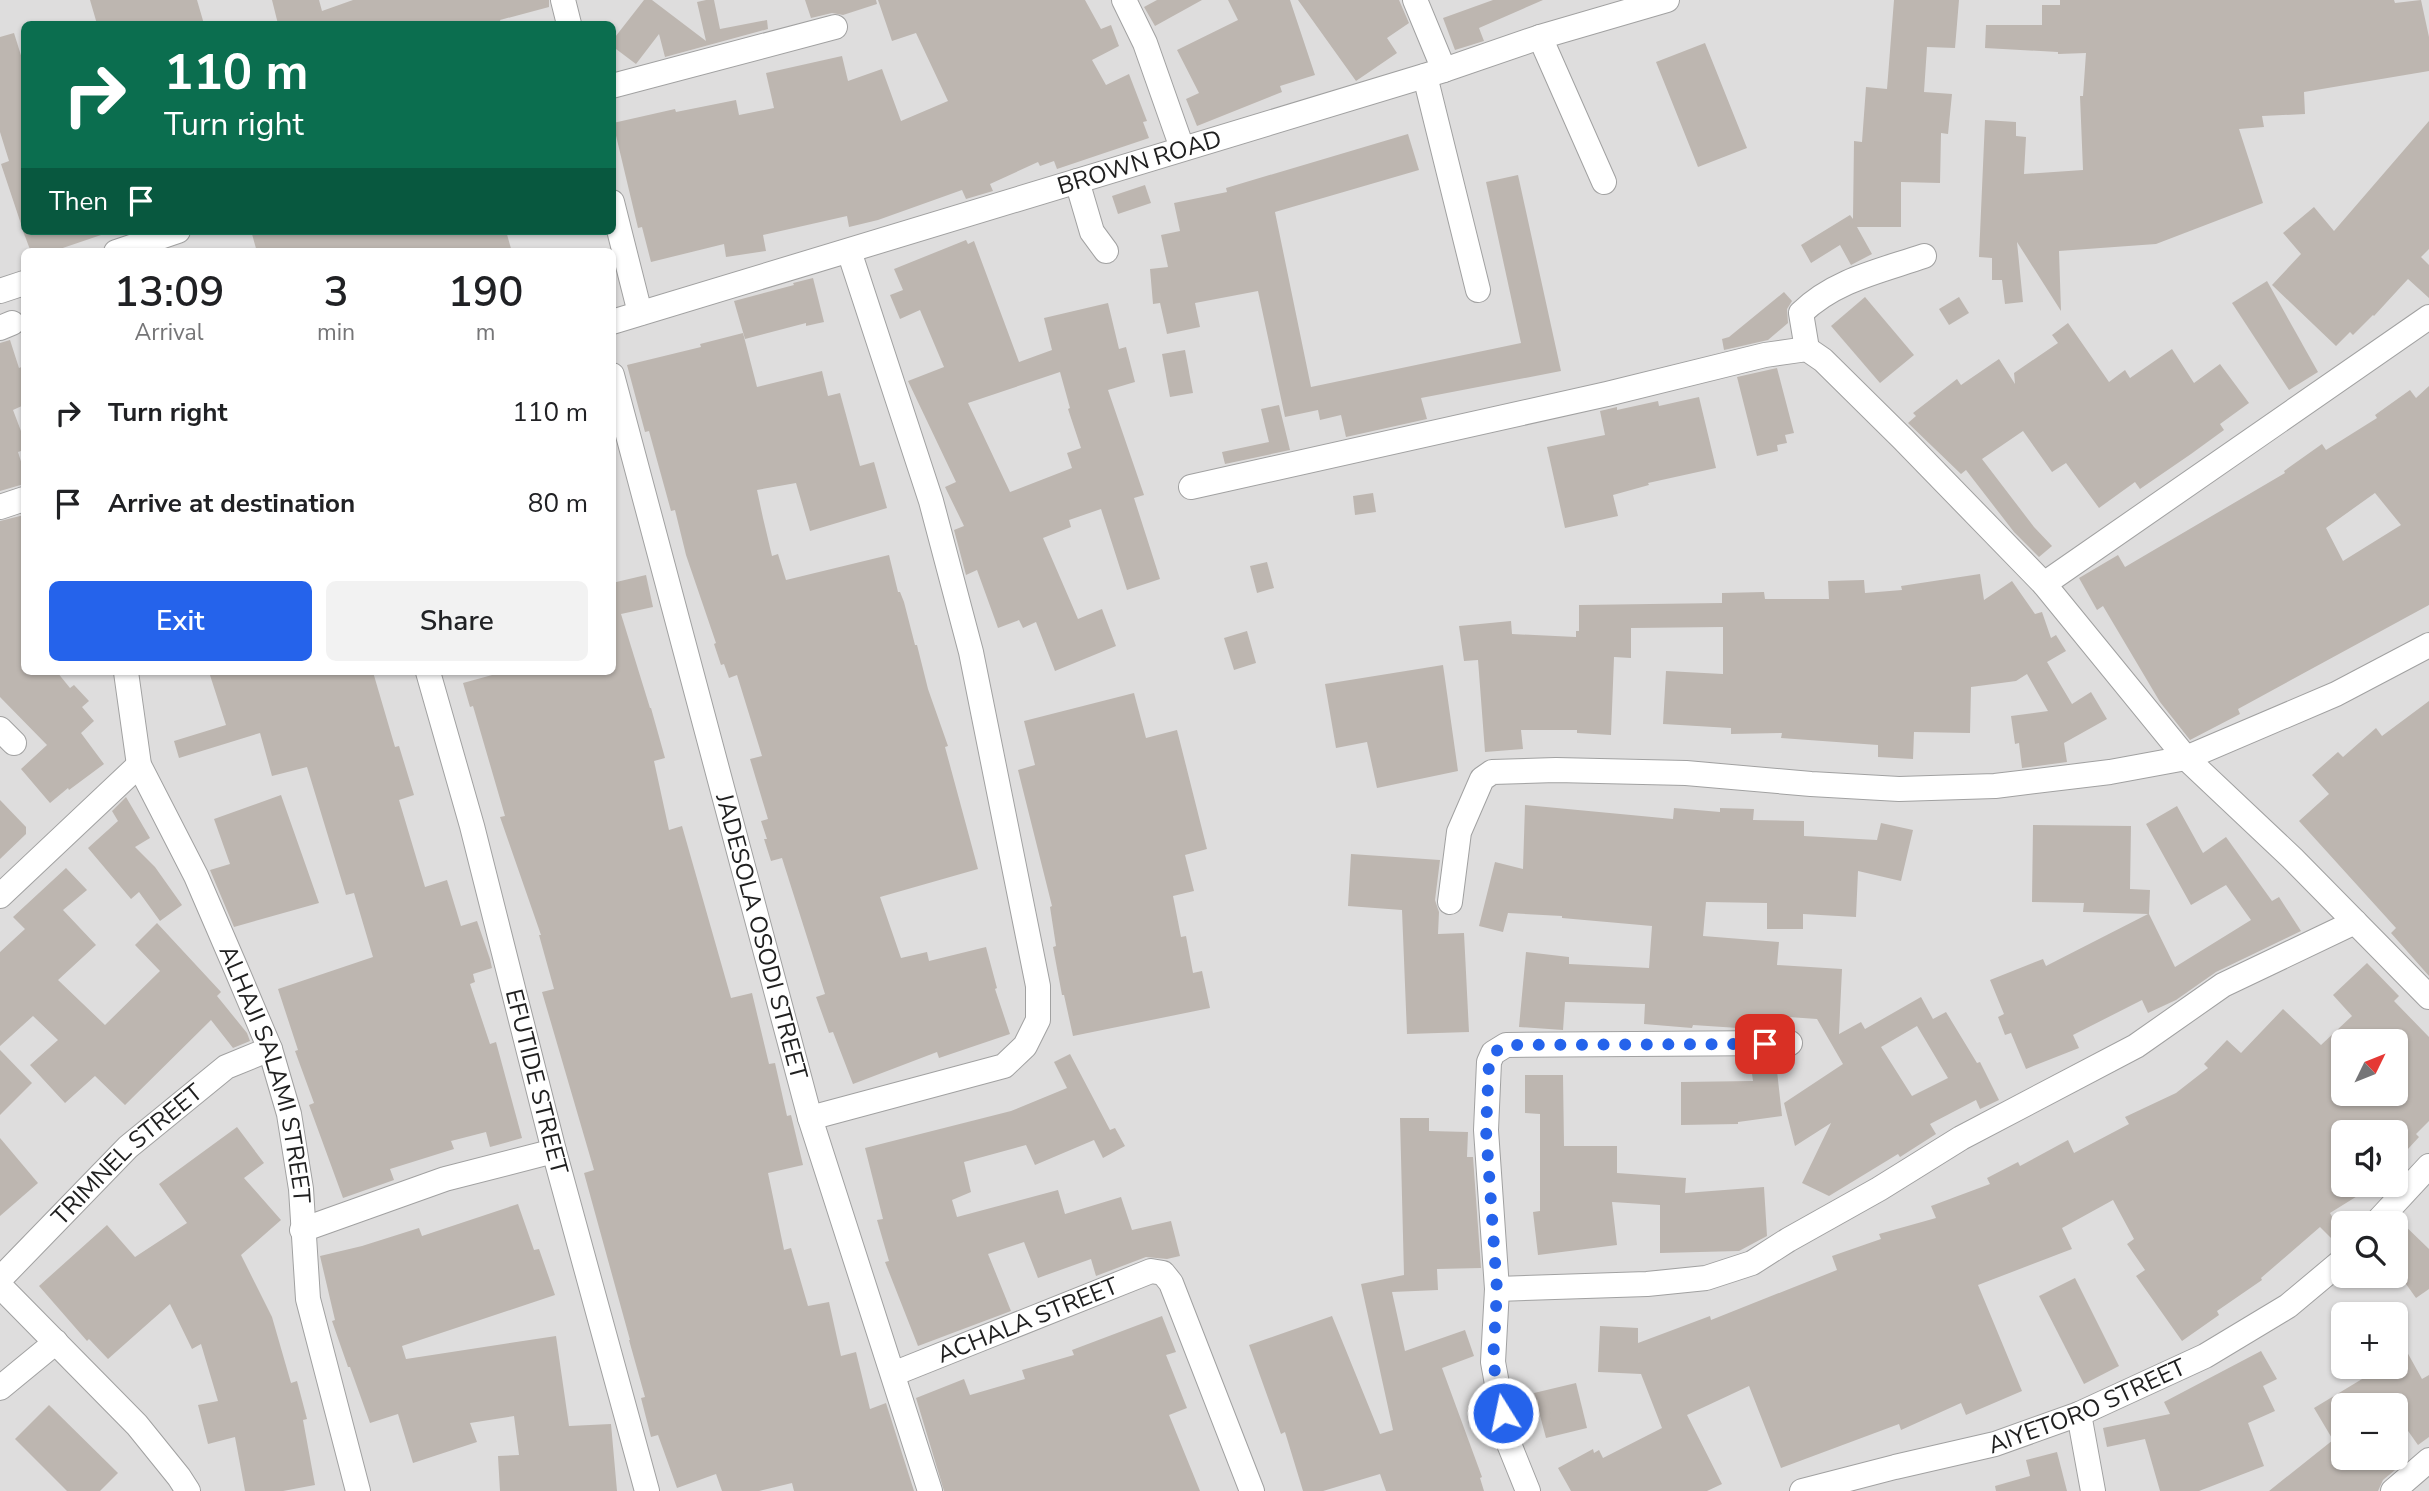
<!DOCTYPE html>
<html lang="en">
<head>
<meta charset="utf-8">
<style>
  :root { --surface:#fff; --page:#f2f2f2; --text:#202124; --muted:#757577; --accent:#2563eb }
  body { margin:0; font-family:"Nunito Sans",sans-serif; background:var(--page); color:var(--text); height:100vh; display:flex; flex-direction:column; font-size:26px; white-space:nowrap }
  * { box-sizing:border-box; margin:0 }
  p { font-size:23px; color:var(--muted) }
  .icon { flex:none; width:38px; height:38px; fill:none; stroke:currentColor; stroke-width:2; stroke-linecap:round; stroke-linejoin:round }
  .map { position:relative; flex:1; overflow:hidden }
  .panel { position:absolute; left:21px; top:248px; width:595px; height:427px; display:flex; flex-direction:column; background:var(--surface); border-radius:10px; box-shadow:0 2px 5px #0004 }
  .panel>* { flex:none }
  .hud { position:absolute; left:21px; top:21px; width:595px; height:214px; border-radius:10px; box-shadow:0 2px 5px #0004; background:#0b6e4f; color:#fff; overflow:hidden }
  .needle { width:46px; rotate:47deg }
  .fabs { position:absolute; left:2331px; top:1029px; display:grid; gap:14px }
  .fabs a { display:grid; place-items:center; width:77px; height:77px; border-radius:10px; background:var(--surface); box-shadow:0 2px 5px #0004; font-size:35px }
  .pin { position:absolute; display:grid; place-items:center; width:60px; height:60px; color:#fff; margin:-30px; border-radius:14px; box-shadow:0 4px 10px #0006 }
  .me { position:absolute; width:77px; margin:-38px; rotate:350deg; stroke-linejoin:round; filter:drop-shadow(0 0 5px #0008) }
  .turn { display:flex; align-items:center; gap:24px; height:147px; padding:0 28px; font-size:32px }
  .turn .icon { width:91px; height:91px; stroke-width:2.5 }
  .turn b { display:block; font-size:49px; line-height:60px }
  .then { display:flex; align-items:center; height:66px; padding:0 28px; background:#0003; gap:14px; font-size:26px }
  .eta { display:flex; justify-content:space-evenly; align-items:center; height:119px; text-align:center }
  .eta b { font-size:42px; font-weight:600; line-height:49px }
  .cta { display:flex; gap:14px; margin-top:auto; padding:14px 28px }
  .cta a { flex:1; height:80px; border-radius:10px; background:var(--accent); color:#fff; font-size:28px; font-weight:600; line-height:80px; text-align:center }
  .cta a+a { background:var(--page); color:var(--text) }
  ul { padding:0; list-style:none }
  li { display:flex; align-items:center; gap:21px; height:91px; padding:0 28px }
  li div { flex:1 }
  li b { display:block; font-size:26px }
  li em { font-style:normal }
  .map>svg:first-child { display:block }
</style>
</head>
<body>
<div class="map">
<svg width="2429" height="1491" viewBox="0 0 2429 1491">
  <rect width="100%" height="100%" fill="#f0ede7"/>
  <!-- residential -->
  <path fill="#dedddd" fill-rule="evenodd" d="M0,0H2429V1491H0ZM24,24H612V231H24ZM24,252H612V672H24ZM2343,1041H2396V1094H2343ZM2343,1132H2396V1185H2343ZM2343,1223H2396V1276H2343ZM2343,1314H2396V1367H2343ZM2343,1405H2396V1458H2343Z"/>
  <!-- building -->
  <g fill="#bdb6b0" fill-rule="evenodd">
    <path d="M90,0H197L204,24H97Z"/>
    <path d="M272,0H319L322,11L353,0H549V7L500,20L501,24H278Z"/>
    <path d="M644,0H652L706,41L697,2L706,0H714L720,29L767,20L768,29L665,57L659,34L636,64L612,46V41Z"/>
    <path d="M805,0H876L877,4L843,15L832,13L811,18Z"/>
    <path d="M878,0H1085L1101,29L1111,25L1119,46L1092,60L1106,85L1129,74L1147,121L1143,122L1149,138L1057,169L1054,161L1040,166L1038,162L990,184L993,191L966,199L962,190L878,220L849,227L847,216L763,235L766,251L726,257L724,244L651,262L642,227L638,228L613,123L675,109L676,112L736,100L739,115L774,108L766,73L842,56L848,81L882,69L901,121L948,101L916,33L892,41Z"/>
    <path d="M1157,0H1202L1155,26L1144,7Z"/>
    <path d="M1228,0H1290L1315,75L1280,86L1282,92L1197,126L1186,99L1199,93L1177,50L1238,20Z"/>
    <path d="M1298,0H1399L1409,23L1387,38L1397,53L1356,81Z"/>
    <path d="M1493,0H1543L1479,28L1484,41L1455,50L1443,18Z"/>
    <path d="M1894,0H1959L1955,48L1927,47L1924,92L1952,94L1948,134L1941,133L1940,183L1901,182V227H1857L1872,254L1851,265L1840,245L1811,263L1801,245L1850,215L1853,219L1854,141L1862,142L1866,87L1887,89Z"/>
    <path d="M2060,0H2394L2395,3L2421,0L2429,37V71L2304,92L2305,114L2262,116L2264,127L2239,129L2263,203L2156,244L2059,251L2061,311L2017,242L2023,302L2005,304L2002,280H1992V258L1979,257L1985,120L2016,122V136L2026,137L2024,174L2083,170L2080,96H2083L2086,53L2058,54V52L1985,48L1986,25H2042V5H2060Z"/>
    <path d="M14,33L24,65V224H21L1,164L9,161L0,132V37Z"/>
    <path d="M1705,43L1747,148L1698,167L1656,62Z"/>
    <path d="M2429,121V249L2421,257L2429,265V298L2408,279L2374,316L2373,315L2353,335L2350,332L2336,346L2272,285L2301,254L2283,233L2314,207L2334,231Z"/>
    <path d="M1408,134L1419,170L1275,212L1311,387L1521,343L1486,182L1518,175L1561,371L1421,398L1427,419L1346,437L1341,415L1320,420L1318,410L1285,417L1258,291L1195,303L1200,327L1167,334L1160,303L1153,304L1150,269L1168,267L1161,235L1180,231L1174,203L1227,192L1226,188Z"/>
    <path d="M1145,185L1151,203L1118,214L1112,196Z"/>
    <path d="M23,231H104V234L51,252H31Z"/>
    <path d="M264,231H506L512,252H257L252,234Z"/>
    <path d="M966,240L968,244L974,241L1019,362L1052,350L1044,318L1108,303L1119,349L1126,347L1135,382L1108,390L1144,495L1134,498L1160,579L1127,590L1101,509L1069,520L1071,527L1043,538L1078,619L1102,609L1116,646L1055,671L1036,622L1023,628L1019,620L998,628L977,570L966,575L954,530L964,526L945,487L956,482L908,381L944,367L920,310L900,319L890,295L903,290L894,269ZM1060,372L1070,408L1068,409L1081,448L1067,453L1072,468L1010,492L968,403Z"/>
    <path d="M813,278L824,322L806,326V323L745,339L734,301L794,285L793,283Z"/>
    <path d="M2267,281L2318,372L2289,390L2232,303Z"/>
    <path d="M1784,292L1792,301L1787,309L1788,323L1768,340L1724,350L1722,339L1729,337Z"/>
    <path d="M1865,297L1914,355L1880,383L1831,326Z"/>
    <path d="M1959,297L1969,313L1949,325L1939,309Z"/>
    <path d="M2068,323L2109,382L2125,370L2130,378L2172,349L2194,383L2220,364L2249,403L2220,424L2224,430L2191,454L2140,489L2135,482L2099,508L2066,463L2052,472L2023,431L1982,459L2034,527L2052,546L2039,557L2014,532L1966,470L1961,474L1908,423L1916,416L1913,413L1957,379L1961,385L1999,359L2015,384L2014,373L2058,343L2052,335Z"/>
    <path d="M743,333L757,387L822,371L828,396L840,393L860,466L874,462L887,508L810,531L796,483L757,490L763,518L772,556L778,554L786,580L889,555L898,592H900L904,602L915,645H917L928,689L948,746L945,747L978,869L880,897L901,958L927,952L929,961L986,947L997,988L995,989L1010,1034L939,1058L937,1052L853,1084L833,1032L829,1033L816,997L825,994L782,858L771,861L764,839H767L761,821L768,819L750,759L762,756L737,675L729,678L724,664L721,665L714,644L716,643L686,555L675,510L671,511L649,431L645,432L627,365L701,347L700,344Z"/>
    <path d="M10,340L19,368L24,366V405L13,410L24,439V450L18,452L24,471V484L0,491V343Z"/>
    <path d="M1185,350L1193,393L1170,397L1162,354Z"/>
    <path d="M1777,368L1794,433L1785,435L1787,443L1777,445L1778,451L1757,456L1737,377Z"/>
    <path d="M2429,386V605L2238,709L2240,714L2190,740L2160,702L2103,606L2097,610L2079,578L2118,555L2125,567L2285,473L2284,471L2322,444L2326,450L2377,418L2375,415L2410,390L2416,398ZM2375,493L2401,525L2343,561L2326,528Z"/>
    <path d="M1699,397L1716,468L1648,483L1649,485L1613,495L1618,516L1565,528L1547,447L1605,435L1600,411L1617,407V410L1658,401L1659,406Z"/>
    <path d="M1279,405L1290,450L1225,464L1222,452L1269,442L1261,409Z"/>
    <path d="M1373,493L1376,512L1355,515L1353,496Z"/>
    <path d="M24,515V672H57L70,688L74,685L89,701L82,707L94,721L81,733L104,764L69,790L68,788L50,803L21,769L47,745L0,697V521Z"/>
    <path d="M1267,562L1274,588L1257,593L1250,566Z"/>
    <path d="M1980,574L1984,600L2012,581L2035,614L2042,612L2051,638L2056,635L2066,651L2047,662L2072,704L2091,692L2107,719L2064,743L2067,762L2022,768L2019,743L2015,744L2011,716L2048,711L2027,674L2016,681L1971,687L1970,733L1914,732L1913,759L1878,757V745L1781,738L1782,733L1731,734V728L1663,724L1666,671L1723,674V627L1631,628V658L1614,657L1611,735L1577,733V730H1521L1523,749L1485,752L1478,660L1464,661L1459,626L1511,621L1512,634L1576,637V631H1579V605L1722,603V593L1764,592L1765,599H1829L1828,581L1864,580L1865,593L1902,590L1901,586Z"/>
    <path d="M646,575L653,607L621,614L650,708H651L665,758L654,761L669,830L682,826L731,998L752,993L769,1064L775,1063L787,1116L791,1115L803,1165L768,1173L784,1250L791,1248L808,1306L829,1302L841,1356L856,1352L870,1409L886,1403L914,1491H794L792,1483L759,1491H722L716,1474L677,1488L658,1435L651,1437L641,1398L645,1397L629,1340H630L584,1173L594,1170L542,992L554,989L539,935H541L500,817L505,816L473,706L470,707L463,683L503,672H612V583Z"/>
    <path d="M1247,631L1256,663L1234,670L1224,638Z"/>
    <path d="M1443,665L1458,771L1377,788L1367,742L1336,748L1325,684Z"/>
    <path d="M209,672H373L395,747L399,746L414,795L399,800L425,887L447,880L461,926L477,921L490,959L492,968L473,974L475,982L470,984L490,1044L496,1042L522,1138L490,1147L486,1132L451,1141L454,1149L390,1169L394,1180L343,1198L309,1105L314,1103L295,1051L298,1050L278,989L373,957L354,893L346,895L307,767L272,776L260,733L179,758L174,741L226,725Z"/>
    <path d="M1134,693L1146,738L1177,730L1207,849L1185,855L1194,891L1173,896L1181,937L1186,936L1193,973L1202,971L1210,1008L1073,1036L1064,995H1062L1053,947L1056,946L1050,907L1052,906L1018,770L1035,765L1024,721Z"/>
    <path d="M2429,701V976L2391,933L2396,928L2299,821L2329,794L2312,775L2338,752L2343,757L2376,728L2382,736Z"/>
    <path d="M281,795L319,903L234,927L210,870L230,864L214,819Z"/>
    <path d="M126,797L150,838L135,847L155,867L182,905L160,921L139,892L131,899L88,848L118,821L112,811Z"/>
    <path d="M0,800L26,827V834L0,859Z"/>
    <path d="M1525,805L1673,819L1674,808L1720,812V808L1754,809L1753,820L1804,821V836L1877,840L1881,823L1913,830L1901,881L1858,871L1856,917L1803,914V929H1767V903L1706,902L1703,936L1779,942L1777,965L1842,969L1839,1034L1861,1022L1865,1029L1921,997L1933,1019L1946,1012L1977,1063L1980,1062L1999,1100L1980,1109L1976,1100L1930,1124L1936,1134L1900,1157L1898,1154L1829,1196L1802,1183L1831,1123L1795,1146L1784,1103L1843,1064L1817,1019L1773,1016L1772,1028H1738L1693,1025L1692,1028L1644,1024L1645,1004L1565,1002L1563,1030L1519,1027L1526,952L1569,957V964L1649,968L1652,926L1562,918V916L1508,913L1503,932L1479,926L1495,862L1523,869ZM1917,1026L1948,1078L1912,1096L1881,1047Z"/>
    <path d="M2177,806L2203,853L2226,837L2272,901L2279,897L2301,931L2216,972L2176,1000L2148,1013L2142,1000L2073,1035L2079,1048L2026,1069L2011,1033L2005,1035L1998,1017L2004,1014L1990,980L2043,959L2046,966L2148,914L2083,912L2084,903L2032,902L2033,825L2131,826L2130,889L2150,890L2149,914L2175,967L2251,920L2226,885L2191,905L2146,824Z"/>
    <path d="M1351,854L1440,860L1435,900L1439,912L1438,934L1464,933L1469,1032L1407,1034L1402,910L1348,906Z"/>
    <path d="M66,868L87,890L63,910L96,945L58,980L105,1025L160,971L135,945L157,923L221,992L217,996L247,1033L250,1041L233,1048L211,1020L125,1105L95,1076L65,1103L30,1065L58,1040L33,1016L0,1046V952L25,929L13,917Z"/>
    <path d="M2367,963L2399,996L2394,1001L2429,1037V1121L2416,1134L2419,1137L2396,1162V1132H2343V1185H2375L2330,1213L2343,1237V1246H2339L2320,1227L2261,1278L2262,1280L2217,1311L2219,1315L2182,1341L2136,1276L2145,1270L2127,1244L2134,1239L2113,1200L2062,1228L2072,1249L1978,1285L2022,1391L1966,1415L1961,1403L1901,1430L1899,1424L1781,1468L1749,1386L1687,1415L1722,1484L1707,1491H1571L1558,1468L1593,1449L1594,1453L1599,1450L1603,1458L1662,1428L1641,1374L1598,1372L1600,1326L1638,1328V1343L1710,1316L1711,1320L1837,1270L1832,1256L1881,1239L1879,1234L1936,1218L1931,1206L1990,1184L1987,1178L2018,1162L2020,1166L2068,1140L2074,1153L2129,1124L2125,1117L2176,1093L2208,1068L2204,1064L2227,1040L2241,1053L2283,1009L2321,1045L2352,1016L2333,995ZM2343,1041H2396V1094H2343Z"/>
    <path d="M0,1050L32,1083L0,1115Z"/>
    <path d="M1070,1054L1110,1130L1115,1128L1125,1146L1103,1158L1094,1140L1035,1165L1026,1145L964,1162L971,1192L952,1200L957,1217L1058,1190L1065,1214L1121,1197L1132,1230L1171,1221L1180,1256L1167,1259L1146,1257L1096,1276L1091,1259L1038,1278L1024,1242L988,1254L1011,1311L918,1346L885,1262L889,1261L877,1220L883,1219L865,1148L1011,1111L1067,1088L1054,1062Z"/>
    <path d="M1777,1071L1782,1116L1738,1122V1124L1681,1125V1082L1753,1081L1752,1074Z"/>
    <path d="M1525,1075H1563L1564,1146H1617V1173L1686,1178L1685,1193L1764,1187L1767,1236L1739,1251L1660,1253V1205L1612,1202L1617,1245L1538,1255L1533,1212L1540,1211V1114L1525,1113Z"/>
    <path d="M1400,1118H1429V1131L1468,1132L1467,1157H1473L1481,1268L1437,1269L1438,1290L1392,1292L1405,1351L1465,1330L1474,1356L1442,1368L1482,1477L1480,1478L1484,1491H1386L1380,1474L1323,1491H1303L1285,1432L1281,1434L1249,1345L1332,1316L1380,1434L1393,1430L1361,1284L1404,1275Z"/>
    <path d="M237,1127L264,1163L244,1178L281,1220L241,1255L272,1317L291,1383L297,1381L307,1419L303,1420L315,1485L283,1491H245L235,1437L208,1444L198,1405L218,1401L201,1344L192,1349L170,1304L108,1359L89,1339L87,1341L39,1286L107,1225L135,1257L187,1223L159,1184Z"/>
    <path d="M0,1138L38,1183L0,1216Z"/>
    <path d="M518,1204L534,1250L539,1249L555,1295L402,1346L406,1359L556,1336L569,1426L611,1424L617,1491H500L498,1456L519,1455L514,1416L470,1423L477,1442L413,1463L398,1414L370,1423L350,1367H348L332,1321L335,1320L320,1256L362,1246L419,1228L422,1236Z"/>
    <path d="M2399,1220L2429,1249V1289L2416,1298L2396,1270V1224Z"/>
    <path d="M2075,1278L2119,1366L2084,1384L2039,1296Z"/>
    <path d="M1162,1316L1176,1352L1166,1355L1187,1408L1169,1415L1200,1491H944L916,1398L964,1379L970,1395L1025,1379L1022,1370L1074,1355L1072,1350Z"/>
    <path d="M2396,1332L2422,1379L2429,1375V1437L2418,1445L2396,1414V1405H2343V1458H2385L2395,1470L2383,1480L2378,1491H2269L2333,1440L2314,1408L2382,1367H2396Z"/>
    <path d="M2261,1351L2277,1379L2263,1386L2275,1411L2248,1423L2264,1466L2199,1491H2160L2145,1439L2107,1447L2103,1428L2170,1414L2164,1402Z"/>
    <path d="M1576,1383L1587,1428L1546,1438L1534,1393Z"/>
    <path d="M49,1405L118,1473L100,1491H67L15,1439Z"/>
    <path d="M2057,1452L2067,1491H1996L1995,1486L2030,1476L2026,1460Z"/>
  </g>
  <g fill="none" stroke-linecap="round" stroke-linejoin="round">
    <defs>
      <g id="minor">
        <path d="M563,0L569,24"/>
        <path d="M1124,0L1145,43L1182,148"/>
        <path d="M1415,0L1444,70"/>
        <path d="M1540,37L1604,182"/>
        <path d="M1425,76L1478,290"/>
        <path d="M612,86L835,27"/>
        <path d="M1077,181L1092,232L1106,251"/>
        <path d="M612,202L640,313"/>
        <path d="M116,252L178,231"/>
        <path d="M0,291L24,283"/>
        <path id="s1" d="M612,322L1444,70L1540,37L1667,0"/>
        <path d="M0,328L12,323"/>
        <path d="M1807,349L1801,313C1835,280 1880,271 1924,256"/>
        <path id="s2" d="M612,375L810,1118L930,1491"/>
        <path d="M1191,487L1607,394L1765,355L1807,349L1823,360L1903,439L2044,584L2186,758L2292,858L2429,997"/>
        <path d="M0,507L24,499"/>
        <path d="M2044,584L2429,317"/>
        <path id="s3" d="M126,672L139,765L196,876L237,971L270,1049L289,1114L301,1189L308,1299L358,1491"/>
        <path id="s4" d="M428,672L472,826L554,1151L647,1491"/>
        <path d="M0,729L14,743"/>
        <path d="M0,896L139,765"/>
        <path d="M1450,902L1459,832L1482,779L1492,772L1556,770L1686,773L1811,784L1899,789L1995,786L2110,772L2186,758L2336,694L2429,645"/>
        <path d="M810,1118L1004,1066L1025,1046L1038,1020V986L971,652L931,501L849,251"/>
        <path d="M2376,1223L2429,1166"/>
        <path d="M302,1230L445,1179L554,1151"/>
        <path id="s5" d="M0,1279L128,1147L226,1067L270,1049"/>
        <path d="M0,1286L137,1425L179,1477L188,1491"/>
        <path d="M1497,1289L1647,1284L1706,1278L1752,1263L1788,1240L1879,1189L1961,1138L2136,1046L2223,985L2355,922"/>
        <path id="s6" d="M893,1374L1151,1271L1163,1273L1171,1283L1252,1491"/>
        <path d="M0,1388L56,1342"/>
        <path d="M2079,1414L2093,1491"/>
        <path d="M1528,1491L1507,1439L1493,1362L1497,1289L1486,1130L1489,1062L1493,1053L1506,1045L1790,1043"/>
        <path id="s7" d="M1802,1491L1895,1467L1995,1444L2079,1414L2205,1356L2288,1306L2343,1260"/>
        <path d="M2393,1491L2429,1460"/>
      </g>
    </defs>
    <!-- minor casing -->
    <use href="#minor" stroke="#a1a1a1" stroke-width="26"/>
    <!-- minor -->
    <use href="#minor" stroke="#fff" stroke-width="24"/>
  </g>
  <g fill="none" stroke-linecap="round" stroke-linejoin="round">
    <!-- route -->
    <path stroke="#2563eb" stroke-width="12" stroke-dasharray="0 21.6" d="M1503,1413L1493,1362L1497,1290L1486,1130L1489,1062L1493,1053L1506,1045L1765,1044"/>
  </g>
  <g text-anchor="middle" stroke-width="5" stroke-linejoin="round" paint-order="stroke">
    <!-- street labels -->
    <g font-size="24" fill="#202020" stroke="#fff">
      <text dy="8" stroke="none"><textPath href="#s1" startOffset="551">BROWN ROAD</textPath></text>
      <text dy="8" stroke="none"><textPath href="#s2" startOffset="581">JADESOLA OSODI STREET</textPath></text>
      <text dy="8" stroke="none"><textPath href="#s3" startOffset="430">ALHAJI SALAMI STREET</textPath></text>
      <text dy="8" stroke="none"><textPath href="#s4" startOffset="424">EFUTIDE STREET</textPath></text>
      <text dy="8" stroke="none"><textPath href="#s5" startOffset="178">TRIMNEL STREET</textPath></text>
      <text dy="8" stroke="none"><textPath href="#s6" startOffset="145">ACHALA STREET</textPath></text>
      <text dy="8" stroke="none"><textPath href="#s7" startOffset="298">AIYETORO STREET</textPath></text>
    </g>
  </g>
</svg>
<div class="fabs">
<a><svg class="needle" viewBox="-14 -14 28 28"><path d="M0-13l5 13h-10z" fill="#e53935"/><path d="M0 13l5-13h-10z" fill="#757577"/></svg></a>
<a><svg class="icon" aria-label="sound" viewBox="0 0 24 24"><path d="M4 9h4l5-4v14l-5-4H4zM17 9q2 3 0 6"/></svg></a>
<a><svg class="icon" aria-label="search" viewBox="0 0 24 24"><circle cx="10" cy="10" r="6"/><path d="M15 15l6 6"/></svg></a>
<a>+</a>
<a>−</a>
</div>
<div class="pin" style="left:1765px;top:1044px;background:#d93025"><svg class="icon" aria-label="arrive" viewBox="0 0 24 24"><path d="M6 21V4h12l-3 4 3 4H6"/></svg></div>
<svg class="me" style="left:1503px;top:1413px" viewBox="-20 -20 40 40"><circle r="17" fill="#2563eb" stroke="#fff" stroke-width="3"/><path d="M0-11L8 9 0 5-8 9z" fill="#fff"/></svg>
<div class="hud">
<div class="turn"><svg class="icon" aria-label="right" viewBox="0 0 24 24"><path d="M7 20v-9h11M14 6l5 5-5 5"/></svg><div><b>110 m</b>Turn right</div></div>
<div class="then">Then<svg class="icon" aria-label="arrive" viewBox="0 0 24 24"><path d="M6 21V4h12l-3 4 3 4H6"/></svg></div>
</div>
<section class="panel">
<div class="eta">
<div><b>13:09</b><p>Arrival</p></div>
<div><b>3</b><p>min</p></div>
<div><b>190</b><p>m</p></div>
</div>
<ul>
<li><svg class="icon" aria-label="right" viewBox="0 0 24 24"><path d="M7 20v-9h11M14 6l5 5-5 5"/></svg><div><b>Turn right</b></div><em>110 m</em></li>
<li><svg class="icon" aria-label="arrive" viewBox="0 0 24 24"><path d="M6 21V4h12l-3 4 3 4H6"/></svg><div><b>Arrive at destination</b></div><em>80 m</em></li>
</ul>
<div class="cta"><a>Exit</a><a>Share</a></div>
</section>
</div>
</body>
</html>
